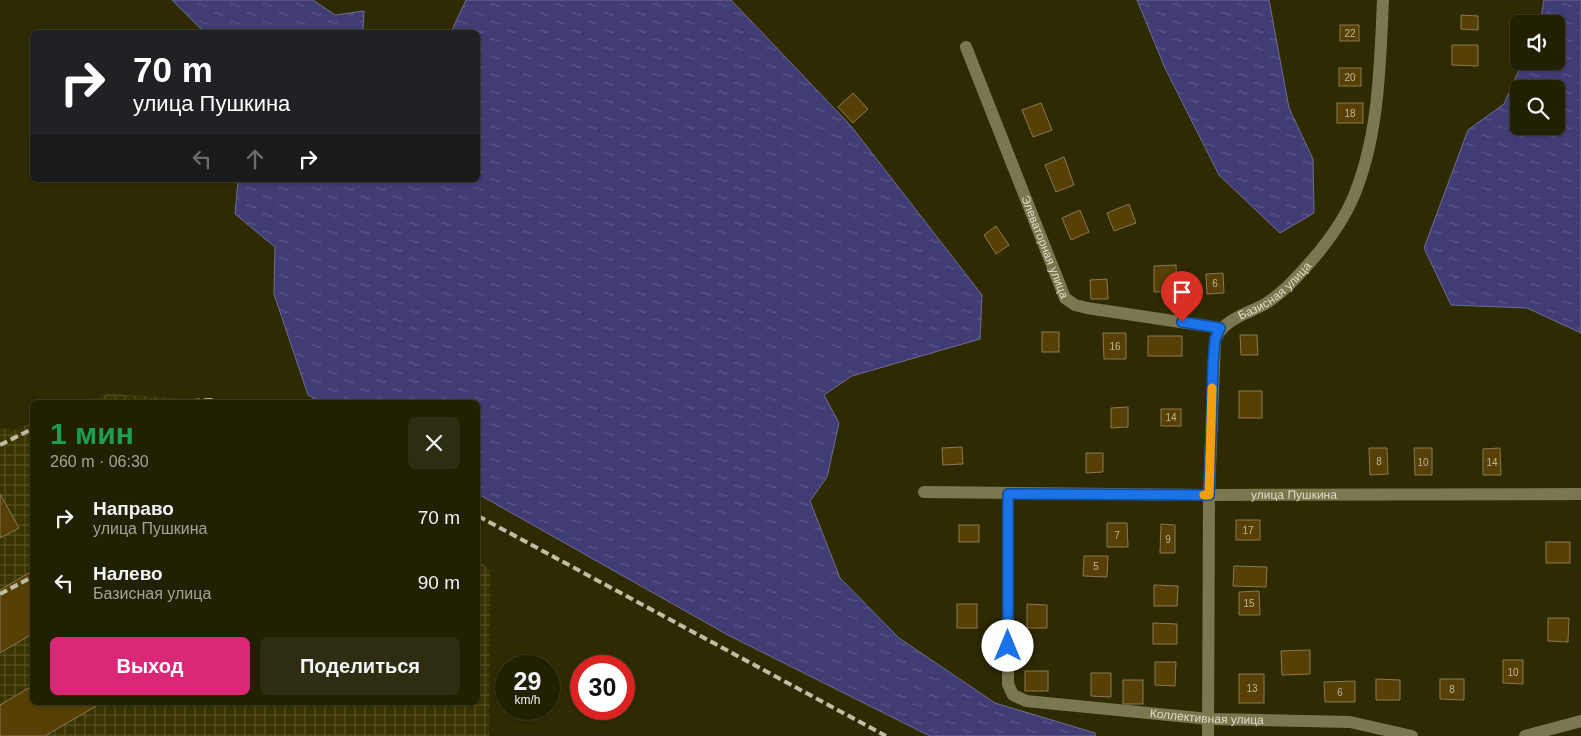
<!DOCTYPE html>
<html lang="ru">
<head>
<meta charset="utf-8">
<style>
  :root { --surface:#222002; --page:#2e2d11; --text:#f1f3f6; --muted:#a2a399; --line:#3f3e24; --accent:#db2777 }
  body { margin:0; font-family:Arial,sans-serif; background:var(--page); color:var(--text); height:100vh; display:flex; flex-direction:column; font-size:19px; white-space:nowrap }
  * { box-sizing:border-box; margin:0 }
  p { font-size:16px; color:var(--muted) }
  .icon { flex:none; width:28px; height:28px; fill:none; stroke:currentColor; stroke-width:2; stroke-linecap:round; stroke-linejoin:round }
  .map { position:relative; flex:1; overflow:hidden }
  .panel { position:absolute; left:30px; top:400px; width:450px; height:305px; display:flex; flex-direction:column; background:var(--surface); border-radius:8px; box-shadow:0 1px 4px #0004,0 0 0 1px var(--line) }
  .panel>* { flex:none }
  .top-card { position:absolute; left:30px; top:30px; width:450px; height:152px; border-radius:8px; box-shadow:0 1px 4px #0004,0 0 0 1px var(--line); background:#202124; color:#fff; overflow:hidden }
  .fabs { position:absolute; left:1510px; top:15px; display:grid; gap:10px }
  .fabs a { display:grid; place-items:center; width:55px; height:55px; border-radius:8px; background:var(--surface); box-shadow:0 1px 4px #0004,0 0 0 1px var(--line); font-size:25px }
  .speed { position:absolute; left:495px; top:655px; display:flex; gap:10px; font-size:25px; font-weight:700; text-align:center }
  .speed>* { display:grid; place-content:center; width:65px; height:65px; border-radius:50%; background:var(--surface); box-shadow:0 1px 4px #0004,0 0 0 1px var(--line); line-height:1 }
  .speed small { font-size:12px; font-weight:400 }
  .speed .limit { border:8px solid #d22; background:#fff; color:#111 }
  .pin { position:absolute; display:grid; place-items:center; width:42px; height:42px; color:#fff; margin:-51px -21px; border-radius:50% 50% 50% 0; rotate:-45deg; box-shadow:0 0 5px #0007 }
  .pin .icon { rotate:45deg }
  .me { position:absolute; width:55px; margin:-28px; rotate:0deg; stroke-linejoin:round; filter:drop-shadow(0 0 4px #0008) }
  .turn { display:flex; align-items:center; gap:18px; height:105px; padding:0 20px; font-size:22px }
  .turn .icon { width:65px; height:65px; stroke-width:2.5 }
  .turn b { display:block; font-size:35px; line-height:42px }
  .lanes { display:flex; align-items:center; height:48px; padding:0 20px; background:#0003; justify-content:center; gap:25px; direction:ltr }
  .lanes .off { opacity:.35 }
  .round { display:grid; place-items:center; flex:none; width:52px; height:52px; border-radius:8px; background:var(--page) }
  .summary { display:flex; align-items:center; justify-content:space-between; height:85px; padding:0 20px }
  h1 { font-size:30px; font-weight:700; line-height:38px; color:#1e9e55 }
  .button { display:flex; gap:10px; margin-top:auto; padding:10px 20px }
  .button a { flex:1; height:58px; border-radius:8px; background:var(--accent); color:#fff; font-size:20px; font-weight:700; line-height:58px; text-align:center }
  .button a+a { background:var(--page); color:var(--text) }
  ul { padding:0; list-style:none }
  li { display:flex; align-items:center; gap:15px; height:65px; padding:0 20px }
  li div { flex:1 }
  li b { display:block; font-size:19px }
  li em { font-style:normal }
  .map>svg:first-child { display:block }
</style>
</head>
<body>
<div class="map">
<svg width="1581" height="736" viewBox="0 0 1581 736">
  <defs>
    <pattern id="industrial-grid" width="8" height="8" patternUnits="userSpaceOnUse" patternTransform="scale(1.25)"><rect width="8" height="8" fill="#393400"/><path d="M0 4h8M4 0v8" fill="none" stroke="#555124"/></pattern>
    <pattern id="water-ripples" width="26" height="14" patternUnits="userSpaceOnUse" patternTransform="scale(1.25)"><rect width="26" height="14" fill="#403c75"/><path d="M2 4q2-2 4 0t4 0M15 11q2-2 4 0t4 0" fill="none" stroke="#5b5887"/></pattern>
  </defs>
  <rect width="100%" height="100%" fill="#2e2b02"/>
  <!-- industrial -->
  <g fill="url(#industrial-grid)">
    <path d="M108,394L211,400L244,402H86Z"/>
    <path d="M32,423V702H478V560L490,570L489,736H0V428L13,430Z"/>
  </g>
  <!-- water -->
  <g fill="url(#water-ripples)" stroke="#706d8e" fill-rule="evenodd">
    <path d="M172,0H313L335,15L364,11L363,32H204Z"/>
    <path d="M466,0H731L851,126L982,295L980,339L852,376L824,395L839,423L827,477L810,501L840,578L899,638L995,703L1095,733L1096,736H930L726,634L478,494V402H320L308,395L274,294L275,247L235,214L238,180H478V32H451Z"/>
    <path d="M1137,0H1269L1289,108L1313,159L1314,213L1280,233L1219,175L1165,68Z"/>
    <path d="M1544,0H1581V333L1527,308L1451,305L1424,248L1468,130L1504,104L1523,61H1556V24H1540ZM1519,89H1556V126H1519Z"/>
  </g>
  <!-- building -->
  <g fill="#574006" stroke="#8b7853">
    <path d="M1461,15L1478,16V30L1461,29Z"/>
    <rect x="1340" y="25" width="19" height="16"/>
    <path d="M1452,45H1478V66L1452,65Z"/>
    <rect x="1339" y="68" width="22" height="18"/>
    <path d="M853,93L868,109L853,123L838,107Z"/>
    <path d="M1041,103L1052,130L1033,137L1022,110Z"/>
    <rect x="1337" y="103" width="26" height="20"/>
    <path d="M1064,157L1074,185L1056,192L1045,165Z"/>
    <path d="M1129,204L1136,223L1114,231L1107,213Z"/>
    <path d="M1080,210L1089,232L1071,240L1062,218Z"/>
    <path d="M996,226L1009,245L996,254L984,235Z"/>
    <path d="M1176,265L1177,291L1154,292V266Z"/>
    <path d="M1223,273L1224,293L1207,294L1206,274Z"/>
    <path d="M1107,279L1108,299H1091L1090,280Z"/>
    <rect x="1042" y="332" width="17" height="20"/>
    <path d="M1103,333H1126V359H1104Z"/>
    <path d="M1240,335H1257L1258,355H1241Z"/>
    <rect x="1148" y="336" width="34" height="20"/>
    <rect x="1239" y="391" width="23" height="27"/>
    <path d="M1128,407V427L1111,428V408Z"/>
    <rect x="1161" y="409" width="20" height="17"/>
    <path d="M962,447L963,464L943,465L942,448Z"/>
    <path d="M1369,448H1387L1388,474L1370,475Z"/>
    <path d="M1414,448H1432V475H1415Z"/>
    <path d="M1500,448L1501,475H1483V449Z"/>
    <path d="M1086,453H1103V472L1086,473Z"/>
    <path d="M0,494L19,528L0,538Z"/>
    <rect x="1236" y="520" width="24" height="20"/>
    <path d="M1107,523H1127L1128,547H1107Z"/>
    <path d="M1161,524L1175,525V553H1160Z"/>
    <rect x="959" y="525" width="20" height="17"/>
    <rect x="1546" y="542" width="24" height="21"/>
    <path d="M1084,556H1108L1107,577L1083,576Z"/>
    <path d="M1234,566L1267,567L1266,587L1233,586Z"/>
    <path d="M32,571V634L0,653V590Z"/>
    <path d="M1154,585L1178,586L1177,606H1154Z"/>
    <path d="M1259,591L1260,615H1239V592Z"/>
    <rect x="957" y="604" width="20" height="24"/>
    <path d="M1027,604L1047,605V628H1027Z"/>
    <path d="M1548,618H1569L1568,642L1548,641Z"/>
    <path d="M1153,623L1177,624V644H1153Z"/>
    <path d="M1310,650V674L1282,675L1281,651Z"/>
    <path d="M1503,660H1523V684L1503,683Z"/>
    <path d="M1155,662H1176L1175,686L1155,685Z"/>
    <rect x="1025" y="671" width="23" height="20"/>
    <path d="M1091,673H1111V697L1091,696Z"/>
    <rect x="1239" y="674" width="25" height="29"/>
    <path d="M1376,679L1400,680V700H1376Z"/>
    <path d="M1440,679H1464V700L1440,699Z"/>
    <rect x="1123" y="680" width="20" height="24"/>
    <path d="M1355,681V702H1325L1324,682Z"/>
    <path d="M32,686V702H103L45,736H0V705Z"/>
  </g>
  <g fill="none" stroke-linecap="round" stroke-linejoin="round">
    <!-- minor -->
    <g stroke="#7b7850" stroke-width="12">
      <path id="s1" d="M966,47L1065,298L1075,305L1087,308L1220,328"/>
      <path id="s2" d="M924,492L1209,495L1581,494"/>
      <path id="s3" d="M1008,494V684L1013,695L1026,701L1209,719L1350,722L1412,736"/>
      <path id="s4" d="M1208,736L1209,495L1215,339C1225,319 1244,315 1263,305C1271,301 1280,293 1287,287C1312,262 1339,231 1353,198C1379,137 1380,66 1383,0"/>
      <path d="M1525,736L1581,721"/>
    </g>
    <!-- rail -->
    <g stroke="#bfbda4" stroke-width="4" stroke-dasharray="8 4" stroke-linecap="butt">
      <path d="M168,402L211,400L218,402"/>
      <path d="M0,445L32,429"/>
      <path d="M478,516L886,736"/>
      <path d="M0,594L32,577"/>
    </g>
  </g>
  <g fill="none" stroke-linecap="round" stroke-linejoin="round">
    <defs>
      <path id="route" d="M1008,646V494L1209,495L1213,363L1215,339L1220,328L1182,322"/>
    </defs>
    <!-- route casing -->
    <use href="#route" stroke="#114b97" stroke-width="12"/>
    <!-- route -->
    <use href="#route" stroke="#1a73e8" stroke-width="9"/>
    <!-- slow -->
    <path stroke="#f59e0b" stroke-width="9" d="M1204,495H1209L1212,388"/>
  </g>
  <g text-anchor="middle" stroke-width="5" stroke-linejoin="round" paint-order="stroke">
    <!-- number labels -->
    <g font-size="10" fill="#bdb698">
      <text x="1350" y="37">22</text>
      <text x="1350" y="81">20</text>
      <text x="1350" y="117">18</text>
      <text x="1215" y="287">6</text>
      <text x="1115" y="350">16</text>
      <text x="1171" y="421">14</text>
      <text x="1379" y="465">8</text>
      <text x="1423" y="466">10</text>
      <text x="1492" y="466">14</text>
      <text x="1248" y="534">17</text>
      <text x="1117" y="539">7</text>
      <text x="1168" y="543">9</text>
      <text x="1096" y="570">5</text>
      <text x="1249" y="607">15</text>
      <text x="1513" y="676">10</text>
      <text x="1252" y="692">13</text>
      <text x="1452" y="693">8</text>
      <text x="1340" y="696">6</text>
    </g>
    <!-- street labels -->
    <g font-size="12" fill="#dfdec8" stroke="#141304">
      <text dy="4" stroke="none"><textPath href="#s1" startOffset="215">Элеваторная улица</textPath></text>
      <text dy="4" stroke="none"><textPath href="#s4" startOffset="475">Базисная улица</textPath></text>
      <text dy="4" stroke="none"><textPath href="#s2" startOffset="370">улица Пушкина</textPath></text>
      <text dy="4" stroke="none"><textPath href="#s3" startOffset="398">Коллективная улица</textPath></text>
    </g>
  </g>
</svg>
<div class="fabs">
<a><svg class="icon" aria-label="sound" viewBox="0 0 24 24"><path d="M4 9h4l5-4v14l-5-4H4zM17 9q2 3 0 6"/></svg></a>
<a><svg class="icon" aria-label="search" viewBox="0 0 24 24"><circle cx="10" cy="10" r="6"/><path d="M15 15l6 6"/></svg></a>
</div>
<div class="speed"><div>29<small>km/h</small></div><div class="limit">30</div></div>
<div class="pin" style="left:1182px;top:322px;background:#d93025"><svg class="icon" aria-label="arrive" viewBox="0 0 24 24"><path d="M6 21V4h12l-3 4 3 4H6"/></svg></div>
<svg class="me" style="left:1008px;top:646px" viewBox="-20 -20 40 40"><circle r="19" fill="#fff"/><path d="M0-13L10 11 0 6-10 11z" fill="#1a73e8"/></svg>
<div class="top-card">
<div class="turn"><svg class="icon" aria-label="right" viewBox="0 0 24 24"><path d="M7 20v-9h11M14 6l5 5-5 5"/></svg><div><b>70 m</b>улица Пушкина</div></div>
<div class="lanes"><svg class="icon off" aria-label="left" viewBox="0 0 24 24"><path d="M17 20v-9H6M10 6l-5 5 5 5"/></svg><svg class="icon off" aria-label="ahead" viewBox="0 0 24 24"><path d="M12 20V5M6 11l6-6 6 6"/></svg><svg class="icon" aria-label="right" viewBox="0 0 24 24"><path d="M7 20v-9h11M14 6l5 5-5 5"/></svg></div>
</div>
<section class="panel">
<div class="summary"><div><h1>1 мин</h1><p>260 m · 06:30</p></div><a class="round"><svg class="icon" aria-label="close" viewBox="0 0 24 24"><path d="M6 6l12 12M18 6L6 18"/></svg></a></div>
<ul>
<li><svg class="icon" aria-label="right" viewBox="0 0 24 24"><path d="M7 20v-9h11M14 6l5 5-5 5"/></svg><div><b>Направо</b><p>улица Пушкина</p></div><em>70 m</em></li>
<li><svg class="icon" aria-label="left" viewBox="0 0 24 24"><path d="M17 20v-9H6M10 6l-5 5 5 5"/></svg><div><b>Налево</b><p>Базисная улица</p></div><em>90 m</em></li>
</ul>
<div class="button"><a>Выход</a><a>Поделиться</a></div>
</section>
</div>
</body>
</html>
